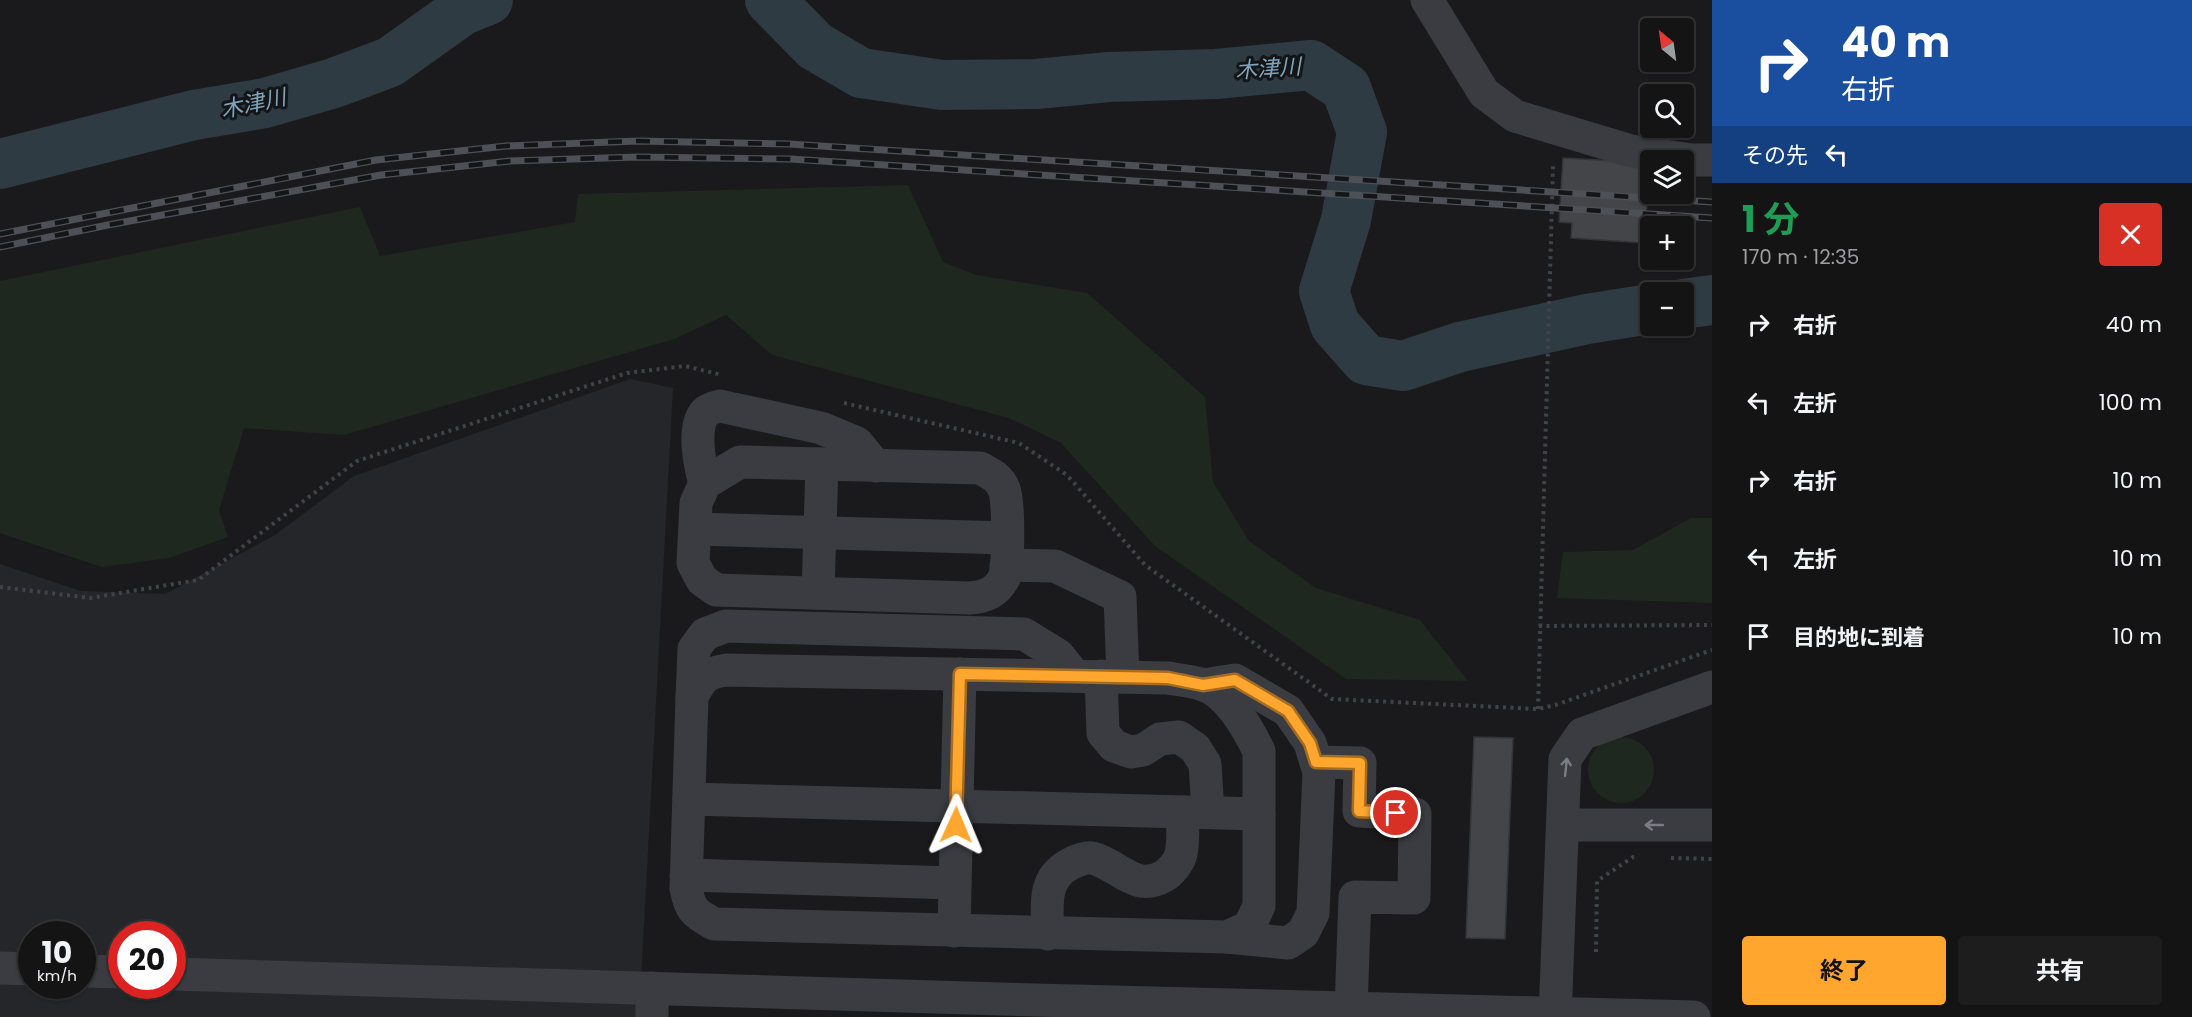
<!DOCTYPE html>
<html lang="ja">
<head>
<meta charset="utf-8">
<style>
  :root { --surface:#141415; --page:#1d1d1e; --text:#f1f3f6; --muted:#9d9ea0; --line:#333334; --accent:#ffa62f }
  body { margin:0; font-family:Poppins,"Noto Sans JP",sans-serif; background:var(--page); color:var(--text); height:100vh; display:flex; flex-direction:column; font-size:22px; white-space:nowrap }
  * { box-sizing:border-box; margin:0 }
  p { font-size:20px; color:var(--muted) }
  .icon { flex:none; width:33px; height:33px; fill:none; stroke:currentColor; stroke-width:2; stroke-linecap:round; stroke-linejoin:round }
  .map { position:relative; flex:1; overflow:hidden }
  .sheet { display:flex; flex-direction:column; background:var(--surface); width:480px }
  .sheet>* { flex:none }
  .hud { background:#1a4fa0; color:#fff; overflow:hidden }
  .needle { width:39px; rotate:331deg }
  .controls { position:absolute; left:1640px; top:18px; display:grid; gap:12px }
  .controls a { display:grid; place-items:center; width:54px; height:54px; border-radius:6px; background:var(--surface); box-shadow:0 2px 4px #0004,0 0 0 2px var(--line); font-size:30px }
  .speed { position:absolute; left:18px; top:921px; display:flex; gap:12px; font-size:30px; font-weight:700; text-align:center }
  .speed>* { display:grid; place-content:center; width:78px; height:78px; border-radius:50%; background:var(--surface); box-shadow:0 2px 4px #0004,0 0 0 2px var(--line); line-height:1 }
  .speed small { font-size:15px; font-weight:400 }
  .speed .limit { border:9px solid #d22; background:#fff; color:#111 }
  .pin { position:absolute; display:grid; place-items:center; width:51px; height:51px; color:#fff; margin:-26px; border:3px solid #fff; border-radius:50%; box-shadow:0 2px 6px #0007 }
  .me { position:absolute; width:66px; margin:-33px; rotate:1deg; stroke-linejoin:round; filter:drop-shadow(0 0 4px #0008) }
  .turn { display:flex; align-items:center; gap:21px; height:126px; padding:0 30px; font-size:27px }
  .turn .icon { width:78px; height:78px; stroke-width:2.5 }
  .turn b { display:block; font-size:42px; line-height:51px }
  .then { display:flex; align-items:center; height:57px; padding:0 30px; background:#0003; gap:12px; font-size:22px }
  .round { display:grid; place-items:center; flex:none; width:63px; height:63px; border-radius:6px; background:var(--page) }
  .head { display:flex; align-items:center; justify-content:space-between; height:102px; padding:0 30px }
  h1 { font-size:36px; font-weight:700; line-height:45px; color:#1e9e55 }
  .cta { display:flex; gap:12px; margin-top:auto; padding:12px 30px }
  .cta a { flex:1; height:69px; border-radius:6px; background:var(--accent); color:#111; font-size:24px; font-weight:700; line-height:69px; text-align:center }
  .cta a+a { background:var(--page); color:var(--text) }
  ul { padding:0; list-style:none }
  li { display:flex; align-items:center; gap:18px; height:78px; padding:0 30px }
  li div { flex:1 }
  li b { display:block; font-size:22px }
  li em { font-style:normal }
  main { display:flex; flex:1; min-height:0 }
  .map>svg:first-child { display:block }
</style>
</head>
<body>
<main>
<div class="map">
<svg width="1712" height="1017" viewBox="0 0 1712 1017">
  <rect width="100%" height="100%" fill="#1a1a1c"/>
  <!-- built -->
  <path fill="#252629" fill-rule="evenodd" d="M630,379L673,388L639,1017H0V564L81,591L165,594L275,535L354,476ZM32,934H82V986H32ZM122,934H172V986H122Z"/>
  <!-- green -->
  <g fill="#1f281f">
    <path d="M908,185L943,262L976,275L1087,293L1205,397L1213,482L1249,541L1316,588L1420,620L1468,681L1346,679L1155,546L1061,443L1009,418L772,355L726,315L674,339L344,435L244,428L219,510L228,537L169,558L102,567L0,533V281L360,207L380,256L575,222L578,194Z"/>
    <path d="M1691,518H1712V603L1557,598L1563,552L1633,550Z"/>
    <circle cx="1621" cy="770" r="33"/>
  </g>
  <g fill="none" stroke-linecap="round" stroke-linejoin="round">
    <!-- river -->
    <g stroke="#2e3b42" stroke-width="50">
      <path d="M770,0L815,46L861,73L942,85L1036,84L1109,77L1216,74L1311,65L1346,88L1362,132L1346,220L1324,291L1335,325L1366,360L1403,366L1460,347L1587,319L1650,309"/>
      <path d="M0,164L194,115L265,103L334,83L390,62L463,10L488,0"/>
      <path d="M1683,304L1712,300"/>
    </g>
  </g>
  <!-- building -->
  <g fill="#434549" stroke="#333439" stroke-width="1.5">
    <path d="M1563,158L1650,163L1644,243L1571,238L1572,223L1559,222Z"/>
    <path d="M1474,737L1513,738L1505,939L1466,938Z"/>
  </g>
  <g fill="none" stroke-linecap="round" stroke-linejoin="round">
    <!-- path -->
    <g stroke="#404349" stroke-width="4" stroke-dasharray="3 4.5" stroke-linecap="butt">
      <path d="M844,403L1019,443L1067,475L1145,565L1332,699L1538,709L1555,705L1712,650"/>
      <path d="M0,587L91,598L198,580L357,461L627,373L685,366L722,375"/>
      <path d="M1539,626L1712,625"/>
      <path d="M1538,709L1553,165"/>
      <path d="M1671,858L1712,859"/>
      <path d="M1596,952L1597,881L1633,857H1636"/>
    </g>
    <!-- minor -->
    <g stroke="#3a3c42" stroke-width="33">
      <path d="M1427,0L1484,93L1515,116L1631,151L1692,160H1712"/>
      <path d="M740,462L980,468C991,474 999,477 1004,489C1009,500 1009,568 1004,578C996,593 985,597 969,598L716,590L702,580L693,563L696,503L705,483Z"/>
      <path d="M705,483C700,467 691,423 707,411C710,408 716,407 720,406L821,428L857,443L876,466"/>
      <path d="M695,529L1007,538"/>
      <path d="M1006,565L1055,566L1120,597L1123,677"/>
      <path d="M818,593L822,464"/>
      <path d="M727,670L1168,678C1179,680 1190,681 1201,684C1228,692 1247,727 1259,751V906L1249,927L1227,937L714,924C695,913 690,911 686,888L692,697C702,677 705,673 727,670Z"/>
      <path d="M1101,676L1103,733L1114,746L1131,752L1143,750L1160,739L1179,737L1195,748L1205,764L1208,812"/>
      <path d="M1203,685L1235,680L1288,711L1310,743L1319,772L1313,913L1303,933L1288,943L1227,937"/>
      <path d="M692,697L694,649L705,634L726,626L1024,634L1058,655L1075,676"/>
      <path d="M1316,762L1360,763L1359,811L1415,814L1414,898L1355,897L1351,1008"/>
      <path d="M689,799L1259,814"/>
      <path d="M1564,825H1712"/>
      <path d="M686,875L955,883"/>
      <path d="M954,931L960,674"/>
      <path d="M1048,934C1047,906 1042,879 1070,864C1076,861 1086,857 1092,858C1120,865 1135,893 1164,876C1171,872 1179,862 1181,854C1184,841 1182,825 1183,812"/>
      <path d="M0,968L32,969"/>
      <path d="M82,971L122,972"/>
      <path d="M172,974L1035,1000L1694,1017"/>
      <path d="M652,1017V988"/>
      <path d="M1555,1017L1565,759L1582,734L1712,687"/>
    </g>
    <defs>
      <g id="rail">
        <path d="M0,234L376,160L506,146L637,141L789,144L1712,202"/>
        <path d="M0,247L108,225L381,175L510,161L637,157L790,159L1712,218"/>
      </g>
    </defs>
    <!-- rail casing -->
    <use href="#rail" stroke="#4d5057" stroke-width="7"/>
    <!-- rail -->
    <use href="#rail" stroke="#141517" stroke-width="4.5" stroke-dasharray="14" stroke-linecap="butt"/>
  </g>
  <!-- one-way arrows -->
  <defs><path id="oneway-shaft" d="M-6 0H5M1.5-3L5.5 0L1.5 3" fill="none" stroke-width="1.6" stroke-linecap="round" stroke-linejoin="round" transform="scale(1.5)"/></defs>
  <g stroke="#787d86">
    <use href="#oneway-shaft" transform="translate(1566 767) rotate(-84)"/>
    <use href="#oneway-shaft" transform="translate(1654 825) rotate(180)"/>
  </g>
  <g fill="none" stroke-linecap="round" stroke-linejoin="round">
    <defs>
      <path id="route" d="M956,825L960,674L1168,678L1203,685L1235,680L1288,711L1310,743L1316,762L1360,763L1359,811L1396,813"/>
    </defs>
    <!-- route casing -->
    <use href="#route" stroke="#a66c1f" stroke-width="15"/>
    <!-- route -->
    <use href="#route" stroke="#ffa62f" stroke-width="10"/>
  </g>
  <g text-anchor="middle" stroke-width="6" stroke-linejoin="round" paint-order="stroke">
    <!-- water labels -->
    <g font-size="22" font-style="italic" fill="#7fa4bb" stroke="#141517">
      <text transform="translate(1268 68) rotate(-4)" y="8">木津川</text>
      <text transform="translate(253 103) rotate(-12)" y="8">木津川</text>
    </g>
  </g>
</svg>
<div class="controls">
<a><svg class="needle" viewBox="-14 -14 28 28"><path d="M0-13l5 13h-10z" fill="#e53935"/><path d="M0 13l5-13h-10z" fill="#9d9ea0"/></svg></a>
<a><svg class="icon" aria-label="search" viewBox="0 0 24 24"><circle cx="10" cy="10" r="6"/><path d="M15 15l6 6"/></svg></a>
<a><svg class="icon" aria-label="layers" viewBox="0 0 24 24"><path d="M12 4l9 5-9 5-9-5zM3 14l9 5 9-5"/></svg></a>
<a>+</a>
<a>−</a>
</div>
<div class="speed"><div>10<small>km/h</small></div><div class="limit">20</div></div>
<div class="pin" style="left:1396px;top:813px;background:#d93025"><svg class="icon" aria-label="arrive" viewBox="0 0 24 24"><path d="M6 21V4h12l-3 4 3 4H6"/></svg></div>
<svg class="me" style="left:956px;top:825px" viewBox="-20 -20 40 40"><path d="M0-17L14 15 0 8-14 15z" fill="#ffa62f" stroke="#fff" stroke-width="4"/></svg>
</div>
<section class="sheet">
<div class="hud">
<div class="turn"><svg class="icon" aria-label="right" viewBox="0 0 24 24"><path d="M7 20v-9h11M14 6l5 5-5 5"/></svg><div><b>40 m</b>右折</div></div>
<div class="then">その先<svg class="icon" aria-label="left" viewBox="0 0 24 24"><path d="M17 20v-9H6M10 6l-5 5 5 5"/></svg></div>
</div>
<div class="head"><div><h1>1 分</h1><p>170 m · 12:35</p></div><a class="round" style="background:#d93025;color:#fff"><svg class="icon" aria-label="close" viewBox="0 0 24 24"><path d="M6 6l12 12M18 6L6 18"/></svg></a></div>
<ul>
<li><svg class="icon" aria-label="right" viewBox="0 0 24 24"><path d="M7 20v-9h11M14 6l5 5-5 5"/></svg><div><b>右折</b></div><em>40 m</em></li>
<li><svg class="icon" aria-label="left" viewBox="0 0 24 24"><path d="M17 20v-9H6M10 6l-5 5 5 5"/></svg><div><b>左折</b></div><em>100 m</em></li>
<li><svg class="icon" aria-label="right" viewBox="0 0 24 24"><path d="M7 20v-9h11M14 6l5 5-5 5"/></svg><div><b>右折</b></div><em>10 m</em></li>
<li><svg class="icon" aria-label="left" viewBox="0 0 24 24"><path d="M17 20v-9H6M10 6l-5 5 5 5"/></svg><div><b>左折</b></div><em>10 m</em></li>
<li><svg class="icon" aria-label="arrive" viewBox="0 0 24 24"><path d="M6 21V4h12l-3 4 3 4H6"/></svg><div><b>目的地に到着</b></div><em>10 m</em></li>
</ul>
<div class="cta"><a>終了</a><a>共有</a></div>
</section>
</main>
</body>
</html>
